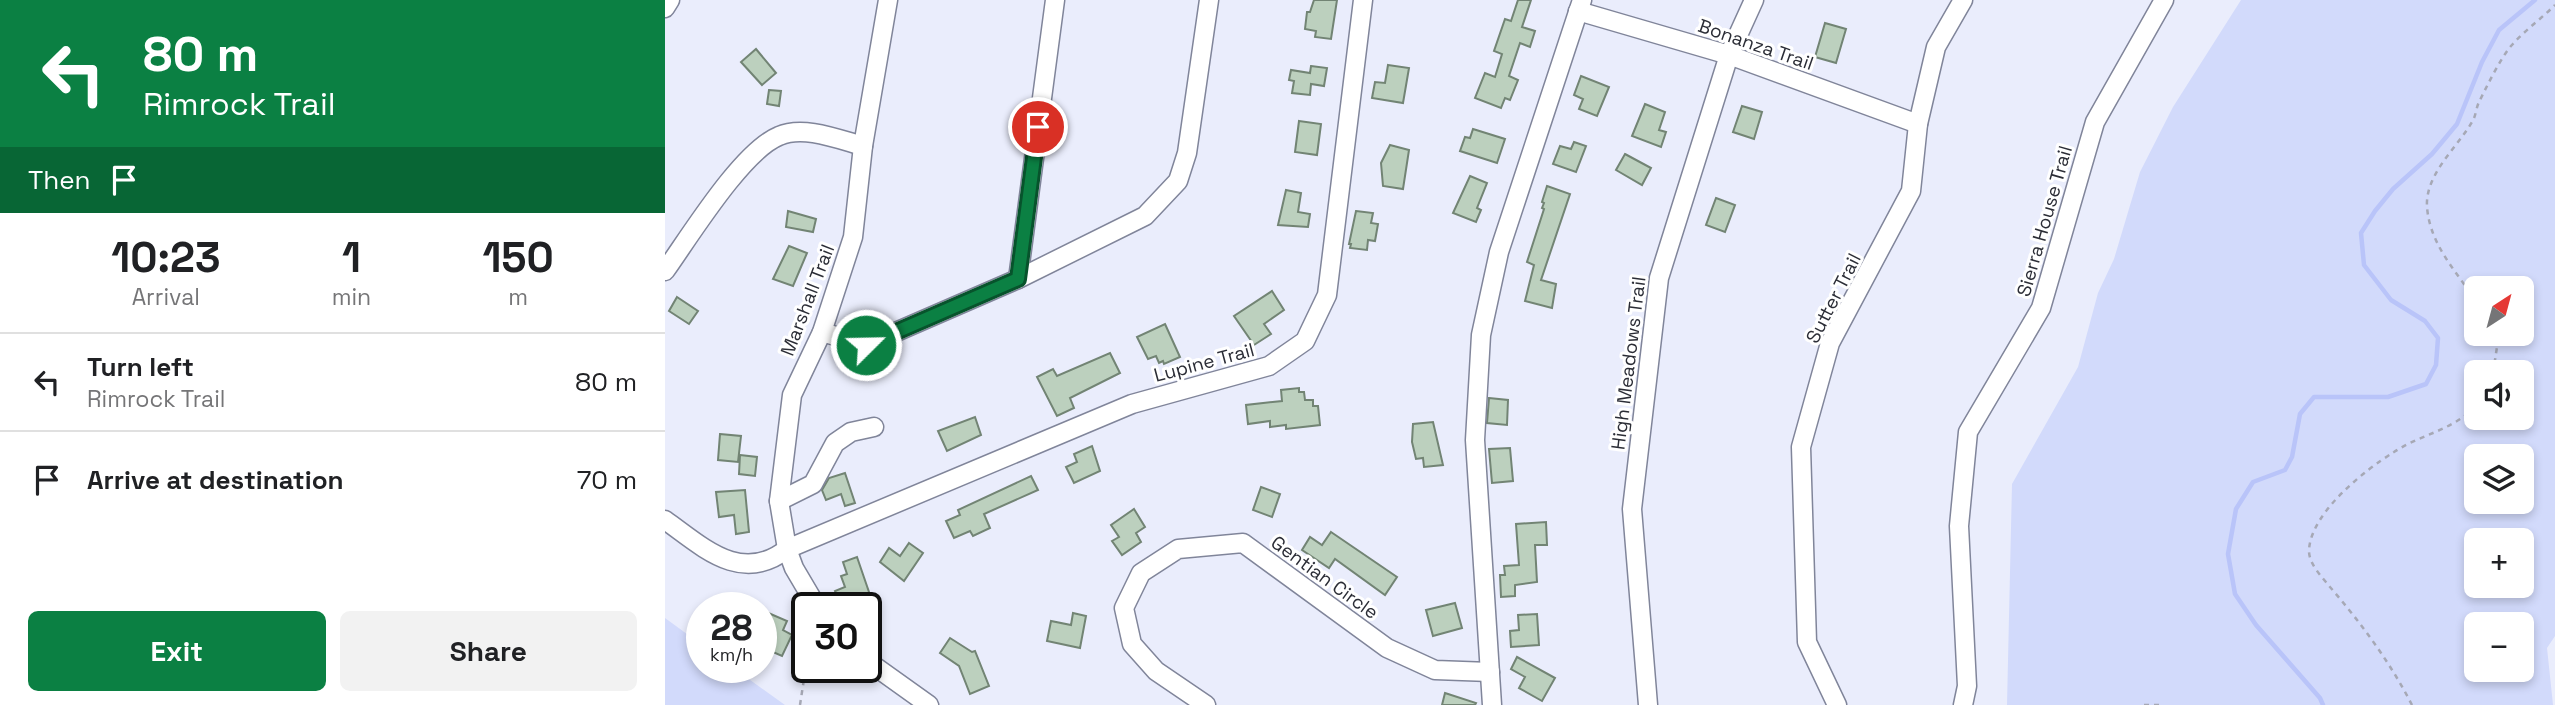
<!DOCTYPE html>
<html lang="en">
<head>
<meta charset="utf-8">
<style>
  :root { --surface:#fff; --page:#f2f2f2; --text:#202124; --muted:#757577; --line:#e0e0e0; --accent:#0b8043 }
  body { margin:0; font-family:"Space Grotesk",sans-serif; background:var(--page); color:var(--text); height:100vh; display:flex; flex-direction:column; font-size:26px; white-space:nowrap }
  * { box-sizing:border-box; margin:0 }
  p { font-size:23px; color:var(--muted) }
  .icon { flex:none; width:38px; height:38px; fill:none; stroke:currentColor; stroke-width:2; stroke-linecap:round; stroke-linejoin:round }
  .map { position:relative; flex:1; overflow:hidden }
  .panel { display:flex; flex-direction:column; background:var(--surface); width:665px }
  .panel>* { flex:none }
  .hud { background:#0b8043; color:#fff; overflow:hidden }
  .needle { width:46px; rotate:36deg }
  .fabs { position:absolute; left:1799px; top:276px; display:grid; gap:14px }
  .fabs a { display:grid; place-items:center; width:70px; height:70px; border-radius:10px; background:var(--surface); box-shadow:0 4px 10px #0003; font-size:35px }
  .speed { position:absolute; left:21px; top:592px; display:flex; gap:14px; font-size:35px; font-weight:700; text-align:center }
  .speed>* { display:grid; place-content:center; width:91px; height:91px; border-radius:50%; background:var(--surface); box-shadow:0 4px 10px #0003; line-height:1 }
  .speed small { font-size:18px; font-weight:400 }
  .speed .limit { border:4px solid #111; border-radius:10px; background:#fff; color:#111 }
  .pin { position:absolute; display:grid; place-items:center; width:60px; height:60px; color:#fff; margin:-30px; border:4px solid #fff; border-radius:50%; box-shadow:0 2px 7px #0007 }
  .me { position:absolute; width:77px; margin:-38px; rotate:67deg; stroke-linejoin:round; filter:drop-shadow(0 0 5px #0008) }
  .turn { display:flex; align-items:center; gap:24px; height:147px; padding:0 28px; font-size:32px }
  .turn .icon { width:91px; height:91px; stroke-width:2.5 }
  .turn b { display:block; font-size:49px; line-height:60px }
  .then { display:flex; align-items:center; height:66px; padding:0 28px; background:#0003; gap:14px; font-size:26px }
  .eta { display:flex; justify-content:space-evenly; align-items:center; height:119px; text-align:center }
  .eta b { font-size:42px; font-weight:600; line-height:49px }
  .button { display:flex; gap:14px; margin-top:auto; padding:14px 28px }
  .button a { flex:1; height:80px; border-radius:10px; background:var(--accent); color:#fff; font-size:28px; font-weight:600; line-height:80px; text-align:center }
  .button a+a { background:var(--page); color:var(--text) }
  ul { padding:0; list-style:none }
  li { display:flex; align-items:center; gap:21px; height:98px; padding:0 28px; border-top:2px solid var(--line) }
  li div { flex:1 }
  li b { display:block; font-size:26px }
  li em { font-style:normal }
  main { display:flex; flex:1; min-height:0 }
  .map>svg:first-child { display:block }
</style>
</head>
<body>
<main>
<section class="panel">
<div class="hud">
<div class="turn"><svg class="icon" aria-label="left" viewBox="0 0 24 24"><path d="M17 20v-9H6M10 6l-5 5 5 5"/></svg><div><b>80 m</b>Rimrock Trail</div></div>
<div class="then">Then<svg class="icon" aria-label="arrive" viewBox="0 0 24 24"><path d="M6 21V4h12l-3 4 3 4H6"/></svg></div>
</div>
<div class="eta">
<div><b>10:23</b><p>Arrival</p></div>
<div><b>1</b><p>min</p></div>
<div><b>150</b><p>m</p></div>
</div>
<ul>
<li><svg class="icon" aria-label="left" viewBox="0 0 24 24"><path d="M17 20v-9H6M10 6l-5 5 5 5"/></svg><div><b>Turn left</b><p>Rimrock Trail</p></div><em>80 m</em></li>
<li><svg class="icon" aria-label="arrive" viewBox="0 0 24 24"><path d="M6 21V4h12l-3 4 3 4H6"/></svg><div><b>Arrive at destination</b></div><em>70 m</em></li>
</ul>
<div class="button"><a>Exit</a><a>Share</a></div>
</section>
<div class="map">
<svg width="1890" height="705" viewBox="0 0 1890 705">
  <rect width="100%" height="100%" fill="#eaedfc"/>
  <!-- green -->
  <g fill="#d2dafb" fill-rule="evenodd">
    <path d="M1576,0H1890V636L1882,648L1888,705H1342L1347,484L1413,367L1433,293L1449,259L1475,172L1508,107ZM1811,289H1857V334H1811ZM1811,373H1857V418H1811ZM1811,457H1857V502H1811ZM1811,541H1857V586H1811ZM1811,625H1857V670H1811Z"/>
    <path d="M0,618L37,645V667H67L120,705H0Z"/>
  </g>
  <g fill="none" stroke-linecap="round" stroke-linejoin="round">
    <!-- stream -->
    <path stroke="#b9c4f9" stroke-width="4.5" d="M1658,705L1655,698L1591,625L1570,594L1563,554L1571,509L1588,482L1620,470L1627,457L1635,414L1649,397H1723L1761,384L1771,365L1773,338L1760,321L1726,300L1699,265L1696,233L1710,211L1728,189L1767,154L1792,124L1817,62L1834,30L1870,0"/>
  </g>
  <!-- building -->
  <g fill="#bcd0be" stroke="#728474" stroke-width="2">
    <path d="M649,0H672L666,39L650,37L651,31L640,29L642,12H645Z"/>
    <path d="M853,0H866L857,27L870,31L865,47L855,43L844,76L853,80L845,100L840,98L836,108L810,98L820,73L830,77L837,54L829,51L840,19L846,21Z"/>
    <path d="M1160,23L1181,29L1171,63L1150,57Z"/>
    <path d="M91,49L111,73L97,85L76,62Z"/>
    <path d="M723,65L744,68L738,103L707,98L710,82L720,83Z"/>
    <path d="M646,66L662,68L659,86L646,84L645,95L627,93L629,81L624,80L626,70L645,73Z"/>
    <path d="M916,76L944,87L932,116L914,109L918,99L909,95Z"/>
    <path d="M104,90L116,91L114,106L102,104Z"/>
    <path d="M980,104L1000,112L994,130L1001,132L996,147L967,136Z"/>
    <path d="M1077,106L1097,112L1089,139L1068,132Z"/>
    <path d="M634,121L656,124L652,155L630,152Z"/>
    <path d="M808,129L840,139L832,163L795,151L800,137L805,138Z"/>
    <path d="M909,142L921,146L911,172L888,164L895,146L906,149Z"/>
    <path d="M725,145L744,150L738,189L718,186L716,163Z"/>
    <path d="M960,154L986,168L977,185L951,170Z"/>
    <path d="M805,176L822,183L812,208L816,210L811,222L788,213Z"/>
    <path d="M882,186L905,194L876,280L891,284L887,308L860,301L869,265L862,262L879,209L877,208L879,203L877,202Z"/>
    <path d="M621,190L636,193L633,212L645,214L643,227L613,225Z"/>
    <path d="M1051,198L1070,205L1060,232L1041,225Z"/>
    <path d="M123,211L151,219L148,232L121,227Z"/>
    <path d="M691,211L708,213L706,223L713,224L710,241L703,240L702,250L685,248L686,244H684Z"/>
    <path d="M124,246L142,253L128,286L108,279Z"/>
    <path d="M607,291L619,310L599,324L606,334L589,345L569,316Z"/>
    <path d="M12,297L33,311L24,324L4,311Z"/>
    <path d="M500,324L515,357L499,364L498,361L494,363L491,356L483,359L472,337Z"/>
    <path d="M445,353L455,373L405,398L409,408L392,416L372,377L388,369L392,376Z"/>
    <path d="M634,388V392H639L640,400H648V406H653L655,425L621,429V425L605,427V421L583,424L581,405L617,401L616,390Z"/>
    <path d="M824,398L843,400L842,425L822,423Z"/>
    <path d="M310,417L316,435L282,451L273,431Z"/>
    <path d="M768,422L778,465L759,467L758,458L751,459L747,442L748,424Z"/>
    <path d="M55,434L76,436L73,462L53,460Z"/>
    <path d="M427,446L435,471L409,483L401,467L412,462L409,454Z"/>
    <path d="M845,448L848,481L827,483L824,449Z"/>
    <path d="M75,455L92,457L90,476L74,474Z"/>
    <path d="M180,473L190,503L180,506L176,494L161,500L157,490L164,478Z"/>
    <path d="M366,476L373,490L319,514L325,528L308,536L305,531L289,538L281,521L295,515L293,510Z"/>
    <path d="M596,487L615,494L607,517L588,510Z"/>
    <path d="M80,490L84,532L71,534L69,515L54,517L51,492Z"/>
    <path d="M469,509L480,527L471,533L476,542L457,555L447,541L454,537L446,525Z"/>
    <path d="M881,522L882,545H870L872,582L850,585V596L836,597L835,575H840L839,566L854,565L851,524Z"/>
    <path d="M666,532L732,577L720,595L670,559L664,568L637,550L645,537L657,545Z"/>
    <path d="M244,543L258,553L239,581L215,562L224,548L235,556Z"/>
    <path d="M192,557L205,595L187,602L189,607H177L170,591L180,587L176,576L182,574L178,562Z"/>
    <path d="M790,603L797,628L768,636L761,610Z"/>
    <path d="M101,612L122,621L118,630L127,635L117,656L101,649L103,645L96,642V623Z"/>
    <path d="M408,613L421,616L415,648L382,641L386,621L406,625Z"/>
    <path d="M872,614L874,645L846,647L845,631L854,630L853,615Z"/>
    <path d="M285,638L307,652L310,651L324,686L305,694L294,666L275,653Z"/>
    <path d="M852,657L890,678L877,701L854,688L860,677L846,669Z"/>
    <path d="M780,693L811,703L810,705H777Z"/>
  </g>
  <g fill="none" stroke-linecap="round" stroke-linejoin="round">
    <defs>
      <g id="minor">
        <path d="M0,8L5,0"/>
        <path d="M913,11L1064,55L1253,124"/>
        <path d="M0,271C25,236 77,151 114,136C138,125 173,139 198,146"/>
        <path d="M353,279L390,0"/>
        <path d="M157,332L201,345L353,279L480,216L513,181L522,153L544,0"/>
        <path d="M114,501L148,484L170,443L186,432L209,427"/>
        <path d="M0,520C38,547 76,585 122,549L467,404L604,366L640,341L662,295L698,0"/>
        <path d="M152,607L129,568L122,549L114,501L127,395L157,332L188,237L198,146L223,0"/>
        <path d="M201,660L264,705"/>
        <path d="M541,705L491,671L467,644L459,608L476,573L513,549L578,543L722,648L770,670L825,672"/>
        <path d="M827,705L810,440L816,335L834,252L917,0"/>
        <path d="M983,705L967,509L994,278L1064,55L1089,0"/>
        <path d="M1172,705L1142,642L1136,447L1165,343L1246,191L1253,124L1271,47L1298,0"/>
        <path d="M1298,705L1302,686L1294,526L1303,432L1376,308L1430,122L1499,0"/>
      </g>
    </defs>
    <!-- minor casing -->
    <use href="#minor" stroke="#80859a" stroke-width="21"/>
    <!-- path -->
    <g stroke="#a6a8b5" stroke-width="2.5" stroke-dasharray="5 5" stroke-linecap="butt">
      <path d="M1811,301C1791,271 1765,245 1762,207C1760,174 1792,148 1807,122C1811,116 1811,108 1814,102C1822,86 1835,59 1846,46C1859,31 1876,19 1890,5"/>
      <path d="M1828,373L1832,347L1830,334"/>
      <path d="M135,705L139,679L145,667"/>
      <path d="M1479,705H1495"/>
      <path d="M1747,705C1725,662 1696,623 1665,587C1657,577 1644,564 1644,551C1645,513 1700,470 1729,452C1756,434 1790,430 1811,405"/>
    </g>
    <!-- minor -->
    <use href="#minor" stroke="#fff" stroke-width="18"/>
  </g>
  <g fill="none" stroke-linecap="round" stroke-linejoin="round">
    <defs>
      <path id="route" d="M201,345L353,279L373,127"/>
    </defs>
    <!-- route casing -->
    <use href="#route" stroke="#07532c" stroke-width="18"/>
    <!-- route -->
    <use href="#route" stroke="#0b8043" stroke-width="12"/>
  </g>
  <g text-anchor="middle" stroke-width="6" stroke-linejoin="round" paint-order="stroke">
    <!-- street labels -->
    <g font-size="19" fill="#2b2d36" stroke="#fff">
      <text transform="translate(1091 44) rotate(19)" y="7">Bonanza Trail</text>
      <text transform="translate(1379 221) rotate(-74)" y="7">Sierra House Trail</text>
      <text transform="translate(1168 298) rotate(-63)" y="7">Sutter Trail</text>
      <text transform="translate(142 300) rotate(-69)" y="7">Marshall Trail</text>
      <text transform="translate(539 362) rotate(-15)" y="7">Lupine Trail</text>
      <text transform="translate(963 363) rotate(-83)" y="7">High Meadows Trail</text>
      <text transform="translate(660 577) rotate(36)" y="7">Gentian Circle</text>
    </g>
  </g>
</svg>
<div class="fabs">
<a><svg class="needle" viewBox="-14 -14 28 28"><path d="M0-13l5 13h-10z" fill="#e53935"/><path d="M0 13l5-13h-10z" fill="#757577"/></svg></a>
<a><svg class="icon" aria-label="sound" viewBox="0 0 24 24"><path d="M4 9h4l5-4v14l-5-4H4zM17 9q2 3 0 6"/></svg></a>
<a><svg class="icon" aria-label="layers" viewBox="0 0 24 24"><path d="M12 4l9 5-9 5-9-5zM3 14l9 5 9-5"/></svg></a>
<a>+</a>
<a>−</a>
</div>
<div class="speed"><div>28<small>km/h</small></div><div class="limit">30</div></div>
<div class="pin" style="left:373px;top:127px;background:#d93025"><svg class="icon" aria-label="arrive" viewBox="0 0 24 24"><path d="M6 21V4h12l-3 4 3 4H6"/></svg></div>
<svg class="me" style="left:201px;top:345px" viewBox="-20 -20 40 40"><circle r="17" fill="#0b8043" stroke="#fff" stroke-width="3"/><path d="M0-11L8 9 0 5-8 9z" fill="#fff"/></svg>
</div>
</main>
</body>
</html>
